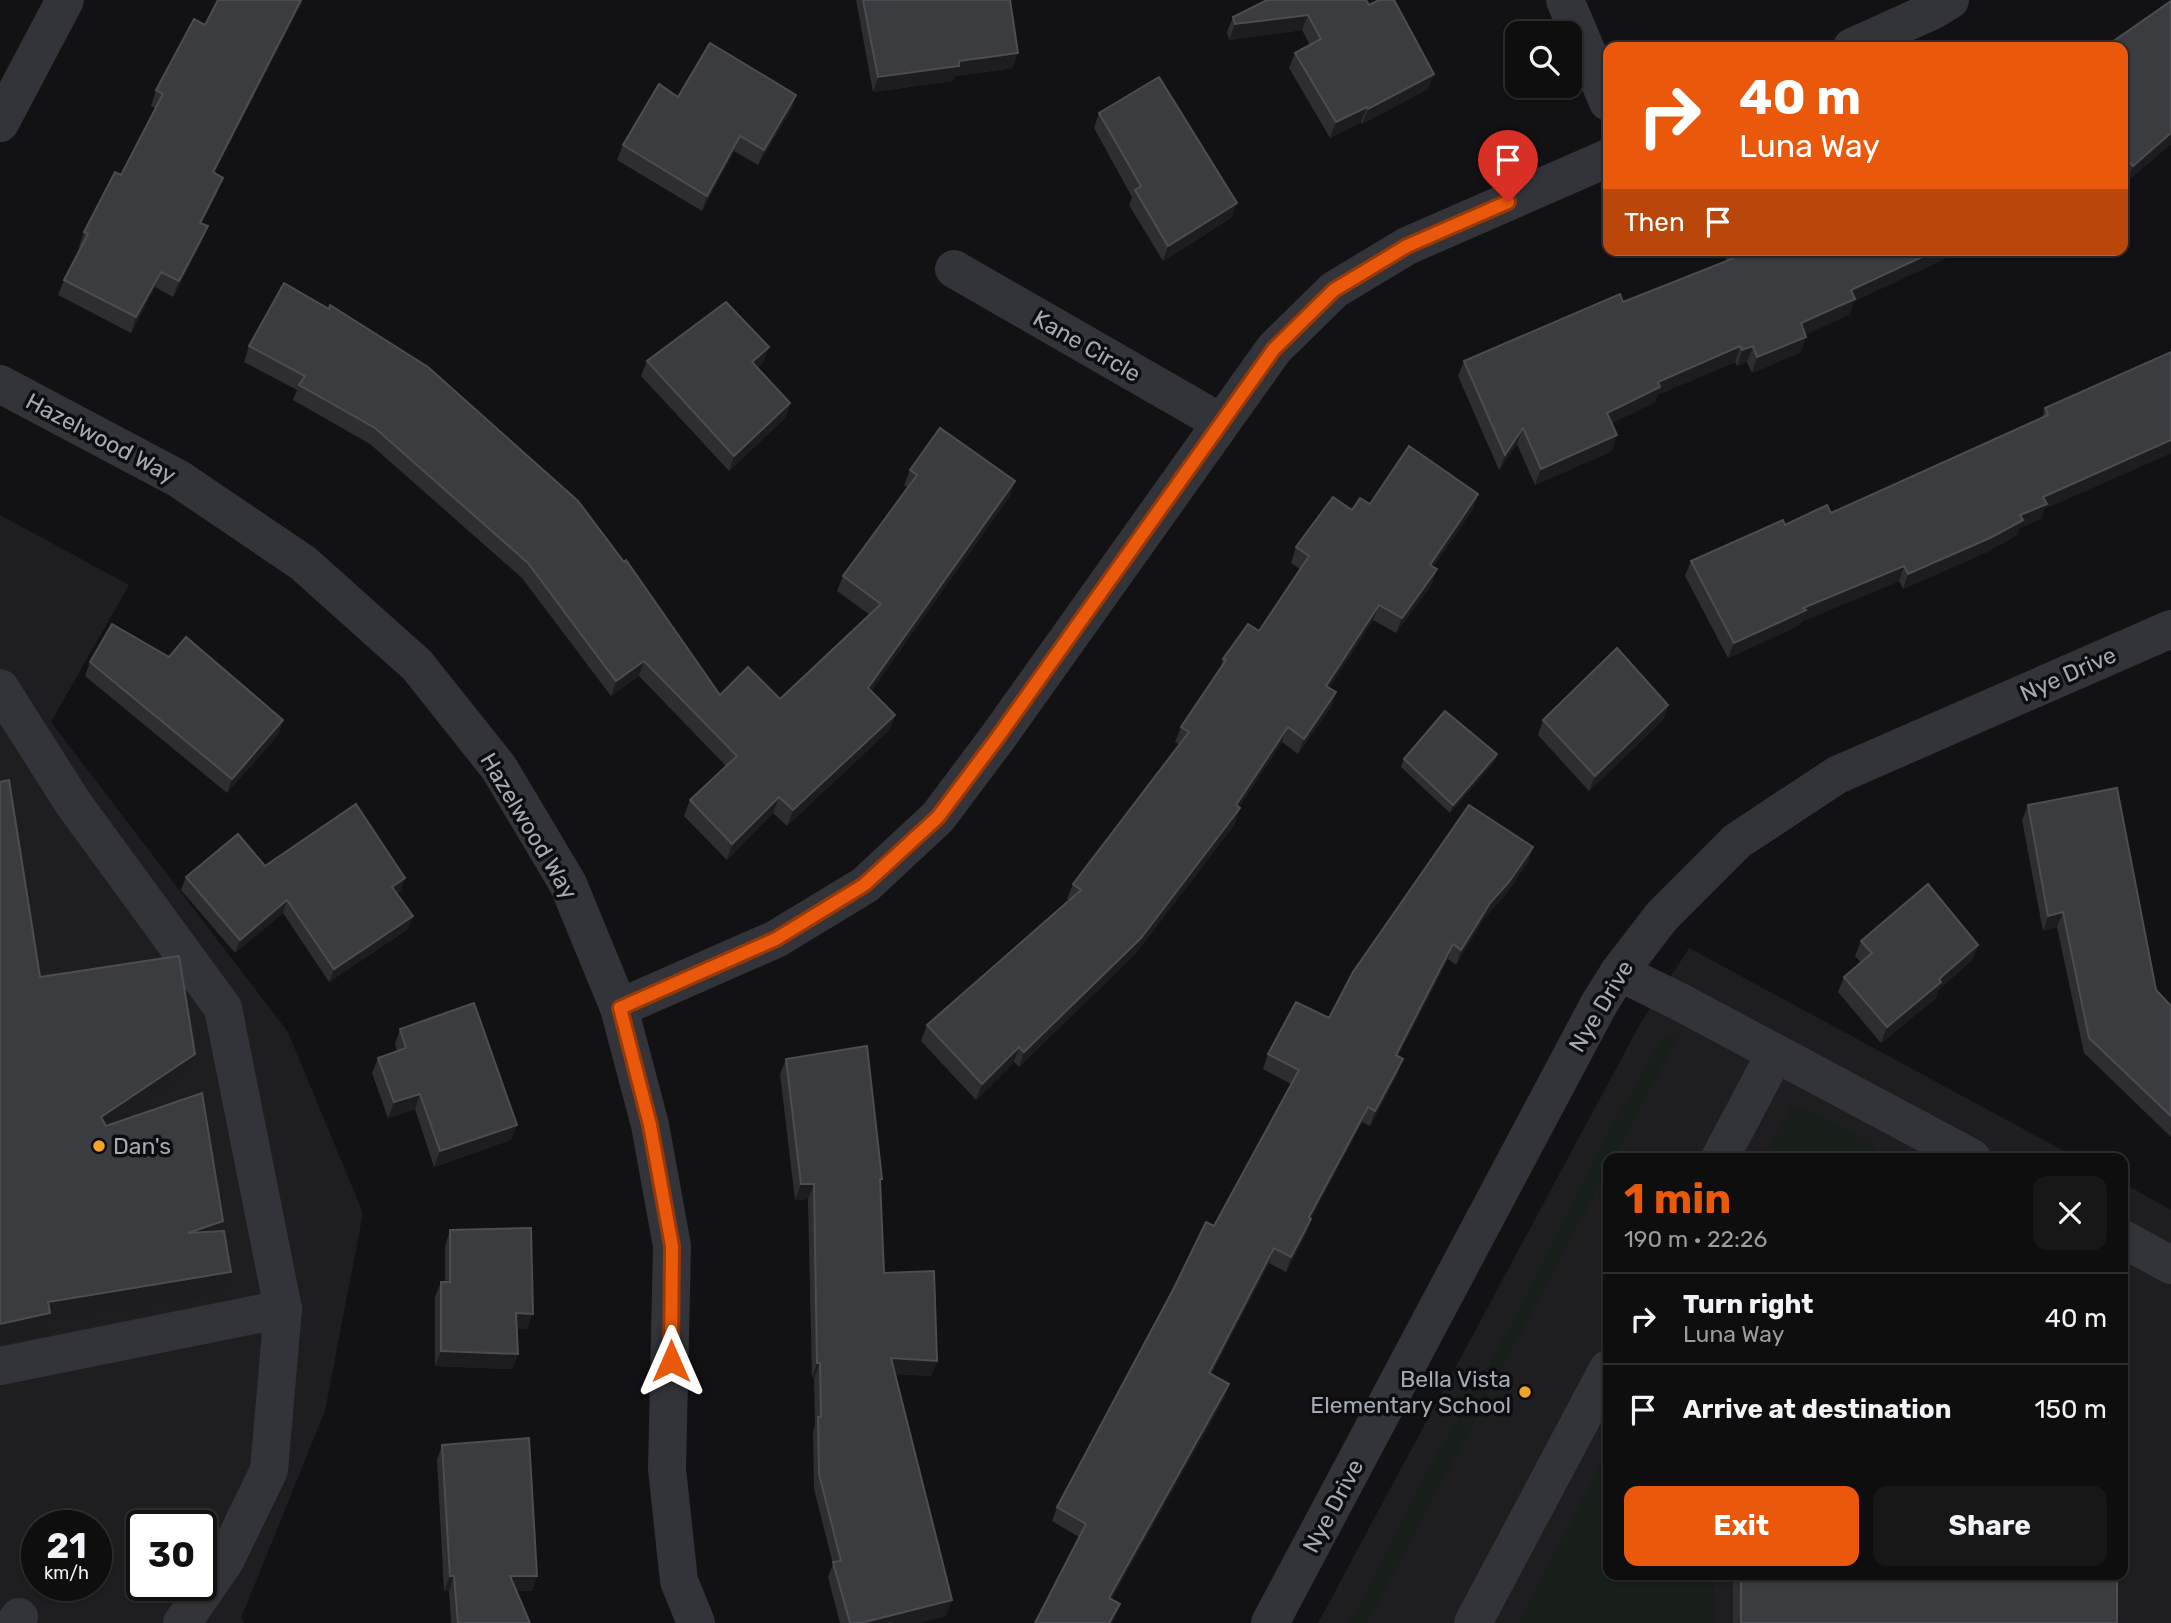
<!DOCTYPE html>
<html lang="en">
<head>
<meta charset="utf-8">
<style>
  :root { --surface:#0e0e0f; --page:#171718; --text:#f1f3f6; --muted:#9b9c9e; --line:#2e2e2f; --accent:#ea580c }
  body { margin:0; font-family:Rubik,sans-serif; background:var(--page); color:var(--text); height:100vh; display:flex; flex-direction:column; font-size:26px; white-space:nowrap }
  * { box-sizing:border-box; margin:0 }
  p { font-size:23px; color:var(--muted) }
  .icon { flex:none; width:38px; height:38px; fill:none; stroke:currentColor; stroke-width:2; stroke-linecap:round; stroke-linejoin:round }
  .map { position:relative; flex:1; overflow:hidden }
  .panel { position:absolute; left:1603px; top:1153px; width:525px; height:427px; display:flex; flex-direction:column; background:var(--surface); border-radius:14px; box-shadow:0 2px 5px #0004,0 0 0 2px var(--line) }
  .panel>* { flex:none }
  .hud { position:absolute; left:1603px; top:42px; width:525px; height:214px; border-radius:14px; box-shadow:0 2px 5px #0004,0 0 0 2px var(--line); background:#ea580c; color:#fff; overflow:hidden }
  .tools { position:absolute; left:1505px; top:21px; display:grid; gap:14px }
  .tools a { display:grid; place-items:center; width:77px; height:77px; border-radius:14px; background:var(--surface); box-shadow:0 2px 5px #0004,0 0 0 2px var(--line); font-size:35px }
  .speed { position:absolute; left:21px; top:1510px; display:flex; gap:14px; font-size:35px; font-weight:700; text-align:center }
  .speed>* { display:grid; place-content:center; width:91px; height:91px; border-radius:50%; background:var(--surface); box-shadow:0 2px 5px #0004,0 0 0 2px var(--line); line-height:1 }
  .speed small { font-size:18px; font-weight:400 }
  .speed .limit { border:4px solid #111; border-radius:10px; background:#fff; color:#111 }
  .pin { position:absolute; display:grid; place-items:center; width:60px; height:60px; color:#fff; margin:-72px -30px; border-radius:50% 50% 50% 0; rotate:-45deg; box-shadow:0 0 7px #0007 }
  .pin .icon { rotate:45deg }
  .me { position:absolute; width:77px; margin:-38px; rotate:0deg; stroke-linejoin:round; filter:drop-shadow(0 0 5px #0008) }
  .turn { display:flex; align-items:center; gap:24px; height:147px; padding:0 21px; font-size:32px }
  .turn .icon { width:91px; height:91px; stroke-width:2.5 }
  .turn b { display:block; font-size:49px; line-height:60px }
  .then { display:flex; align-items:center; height:66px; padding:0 21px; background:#0003; gap:14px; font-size:26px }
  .round { display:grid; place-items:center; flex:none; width:74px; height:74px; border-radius:14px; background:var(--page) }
  .headline { display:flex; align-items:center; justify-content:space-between; height:119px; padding:0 21px }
  h1 { font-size:42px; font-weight:700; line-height:52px; color:var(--accent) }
  .primary-button { display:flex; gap:14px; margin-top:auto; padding:14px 21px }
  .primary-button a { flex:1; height:80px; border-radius:14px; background:var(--accent); color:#fff; font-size:28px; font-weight:700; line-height:80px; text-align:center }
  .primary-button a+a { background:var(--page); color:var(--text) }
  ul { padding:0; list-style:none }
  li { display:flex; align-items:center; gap:21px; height:91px; padding:0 21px; border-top:2px solid var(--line) }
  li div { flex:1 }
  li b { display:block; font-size:26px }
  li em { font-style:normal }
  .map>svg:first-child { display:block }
</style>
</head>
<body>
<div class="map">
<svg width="2171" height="1623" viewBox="0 0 2171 1623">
  <rect width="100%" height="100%" fill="#121214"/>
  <!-- built -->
  <g fill="#1e1e21" fill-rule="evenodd">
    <path d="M0,515L129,585L51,722L288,1032L363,1213L325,1411L241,1618L244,1623H0ZM37,1526H96V1586H37ZM142,1526H201V1586H142Z"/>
    <path d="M1689,948L2077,1158H1608V1575H2123V1183L2171,1210V1623H1318L1640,1024Z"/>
  </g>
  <!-- green -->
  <g fill="#181e19">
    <path d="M1665,1033L1677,1039L1613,1158H1608V1168L1367,1623H1348L1367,1593L1417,1490L1508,1331L1610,1130Z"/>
    <path d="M1791,1107L1808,1109L1867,1142L1884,1158H1764Z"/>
    <path d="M1608,1452V1575H1714V1623H1518Z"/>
  </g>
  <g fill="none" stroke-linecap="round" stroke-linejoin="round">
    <!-- minor -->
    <g stroke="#333439" stroke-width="38">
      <path d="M1565,0L1608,102"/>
      <path d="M1852,47L1932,11L1950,0"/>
      <path d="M0,123L65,0"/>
      <path d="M954,269L1220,422"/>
      <path d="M0,384L179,479L303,563L417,665L499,768L568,884L619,1008L650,1125L672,1246L667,1469L679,1581L696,1623"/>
      <path d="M0,688L73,803L223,1008L274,1264L283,1309L269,1470L225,1561L182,1623"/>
      <path d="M1619,972L1680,1002L1972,1158"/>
      <path d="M619,1008L776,939L865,885L938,817L998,737L1274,349L1334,290L1407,246L1608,158"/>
      <path d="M1720,1158L1775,1054"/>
      <path d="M2123,1239L2171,1265"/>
      <path d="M0,1366L283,1309"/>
      <path d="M15,1623L19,1617"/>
      <path d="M1270,1623L1599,1004L1619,972L1662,916L1737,841L1837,775L2171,629"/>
      <path d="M1473,1623L1608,1369"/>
    </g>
  </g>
  <!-- wall -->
  <g fill="#2e2e32">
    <path d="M303,0L214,173L217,193L201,224L208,226L202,241L173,297L155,287L131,333L58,295L64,280L80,248L79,247L84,232L121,175L155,108L151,106L156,90L205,25Z"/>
    <path d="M856,0H1010L1013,68L955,76L953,81L873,92Z"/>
    <path d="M1369,5L1428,89L1362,124L1361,122L1330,138L1289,68L1295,53L1310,45L1302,30L1229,40L1227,32L1233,17Z"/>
    <path d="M2123,47L2171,144L2127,181L2123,176Z"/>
    <path d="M796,95L791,110L758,165L734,151L702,211L617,160L623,145L678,97Z"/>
    <path d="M1099,113L1237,203L1231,218L1163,261L1129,205L1132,197L1094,128Z"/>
    <path d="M1731,250H1964L1854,301L1849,315L1805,334L1801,352L1752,373L1747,362L1737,366L1735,362L1657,395L1655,402L1612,423V451L1535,485L1517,444L1499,470L1458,376L1464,361L1623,302L1725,262L1728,251Z"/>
    <path d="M284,283L720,695L780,699L870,615L837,591L843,576L908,488L904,485L910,470L1010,496L871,691L895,715L889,730L787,826L773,813L727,860L684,816L690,800L726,766L639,676L611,696L522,578L370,444L293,400L297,390L244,362L249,346Z"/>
    <path d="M769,347L763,362L757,368L790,403L785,418L729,471L641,376L647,361Z"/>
    <path d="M2171,352V453L2044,509L2041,519L2019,528L2017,535L1987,552L1903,589L1899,581L1801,622L1800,625L1728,658L1685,576L1691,561L1785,525L1831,513L2042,418L2045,408Z"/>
    <path d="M1478,494L1473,509L1433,567L1437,569L1431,585L1396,633L1373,620L1329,688L1336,692L1331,707L1298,754L1282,742L1239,807L1235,824L1136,953L1019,1067L1014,1062L976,1100L921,1041L927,1025L1069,900L1067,899L1073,884L1180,745L1175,742L1181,727L1220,669L1223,659L1259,631L1300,569L1291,563L1296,547L1352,510L1370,504Z"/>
    <path d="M169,657L283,720L278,735L227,793L85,676L90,662Z"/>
    <path d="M1668,705L1663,720L1589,791L1538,735L1543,720Z"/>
    <path d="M1404,759L1495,761L1450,813L1401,767Z"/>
    <path d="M2028,805L2156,990L2171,1006V1137L2084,1053L2057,927L2043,931L2022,820Z"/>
    <path d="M1533,847L1528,862L1504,897L1484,918L1456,965L1448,959L1398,1056V1073L1370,1126L1362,1122L1311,1218L1306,1234L1286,1272L1269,1263L1211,1374L1229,1384L1224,1399L1111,1599L1114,1619L1112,1623H1035L1079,1537L1052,1521L1057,1507L1214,1226L1291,1084L1263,1069L1268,1054L1329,1018Z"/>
    <path d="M265,866L405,878L401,891L397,893L408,929L329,982L283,913L235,953L181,890L186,877Z"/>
    <path d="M1861,941L1978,945L1972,960L1938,990L1936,998L1881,1043L1838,992L1844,977L1861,962L1855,956Z"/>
    <path d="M400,1029L511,1140L434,1167L415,1109L388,1118L372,1073L378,1058L397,1051L395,1044Z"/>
    <path d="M786,1059L882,1179L880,1183L884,1273L937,1361L931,1376L895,1374L946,1616L917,1623H840L828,1577L833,1564L814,1489L813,1432L815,1425L814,1378H812L808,1199L795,1200L780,1074Z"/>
    <path d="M450,1230L527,1329H517L518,1354L512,1369L435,1366V1297L441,1282H445V1246Z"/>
    <path d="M442,1445L537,1576L532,1591H517L530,1623H451L449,1591H444L437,1460Z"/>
    <rect x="1733" y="1575" width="384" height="48"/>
  </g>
  <!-- shaded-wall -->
  <g fill="#1d1d20">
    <path d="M301,0H303L207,188L213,172Z"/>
    <path d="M1308,15L1302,30L1229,40L1235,24Z"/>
    <path d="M1018,53L1013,68L955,76L953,81L873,92L878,77L959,61Z"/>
    <path d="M1434,74L1428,89L1362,124L1368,109Z"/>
    <path d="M796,95L791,110L758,165L764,150Z"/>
    <path d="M1367,107L1361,122L1330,138L1336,122Z"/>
    <path d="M2171,133V144L2127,181L2133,166Z"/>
    <path d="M740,136L734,151L702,211L707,196Z"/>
    <path d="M223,178L217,193L194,238L200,223Z"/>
    <path d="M1237,203L1231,218L1163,261L1168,246Z"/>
    <path d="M208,226L202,241L173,297L179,281Z"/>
    <path d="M1937,250H1964L1854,301L1849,315L1796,339L1801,323L1851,290Z"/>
    <path d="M161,272L155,287L131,333L136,317Z"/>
    <path d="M1806,337L1801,352L1752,373L1757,357Z"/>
    <path d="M1740,346L1735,362L1657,395L1655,402L1601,428L1607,413L1658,382Z"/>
    <path d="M1753,346L1747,362L1737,366L1742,350Z"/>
    <path d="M769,347L763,362L747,378L752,362Z"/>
    <path d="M790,403L785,418L729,471L734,456Z"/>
    <path d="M1523,428L1517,444L1499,470L1505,455Z"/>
    <path d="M1617,435L1612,451L1535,485L1541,469Z"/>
    <path d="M2171,440V453L2044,509L2041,519L2019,528L2017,535L1987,552L1903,589L1908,574L2020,515L2043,497Z"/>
    <path d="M1015,481L1010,496L863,703L868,688Z"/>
    <path d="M1478,494L1473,509L1424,580L1430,565Z"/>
    <path d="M1904,566L1899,581L1801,622L1800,625L1728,658L1734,643L1803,608Z"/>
    <path d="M1437,569L1431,585L1396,633L1402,618Z"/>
    <path d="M1379,605L1373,620L1321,701L1326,686Z"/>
    <path d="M644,661L639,676L611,696L616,681Z"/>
    <path d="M1336,692L1331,707L1298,754L1304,739Z"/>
    <path d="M1668,705L1663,720L1589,791L1595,776Z"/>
    <path d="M895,715L889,730L787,826L793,810Z"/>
    <path d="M283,720L278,735L227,793L232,779Z"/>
    <path d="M1288,727L1282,742L1230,820L1236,805Z"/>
    <path d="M1497,754L1495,761L1450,813L1453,805Z"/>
    <path d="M779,797L773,813L727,860L732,844Z"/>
    <path d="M1240,808L1235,824L1136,953L1019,1067L1024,1052Z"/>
    <path d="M1533,847L1528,862L1504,897L1484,918L1456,965L1461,950L1490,903Z"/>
    <path d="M405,878L401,891L387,900L392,887Z"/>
    <path d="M287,900L283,913L235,953L240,940Z"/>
    <path d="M2063,912L2057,927L2043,931L2048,916Z"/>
    <path d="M413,916L408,929L329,982L334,969Z"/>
    <path d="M1453,944L1448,959L1391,1070L1396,1055Z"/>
    <path d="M1978,945L1972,960L1938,990L1936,998L1881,1043L1887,1027Z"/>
    <path d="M1019,1047L1014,1062L976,1100L982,1084Z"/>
    <path d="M195,1054L187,1076L93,1139L101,1117Z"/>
    <path d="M1403,1059L1398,1073L1370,1126L1375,1111Z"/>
    <path d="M420,1094L415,1109L388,1118L394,1102Z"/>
    <path d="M1368,1107L1362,1122L1304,1232L1309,1217Z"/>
    <path d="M517,1125L511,1140L434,1167L440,1151Z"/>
    <path d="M801,1184H814L808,1199L795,1200Z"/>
    <path d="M1311,1219L1306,1234L1286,1272L1291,1257Z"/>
    <path d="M223,1221L215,1243L188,1233Z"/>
    <path d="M1274,1248L1269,1263L1203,1388L1209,1373Z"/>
    <path d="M231,1272L223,1294L46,1323L42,1335L0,1344V1324L48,1302Z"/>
    <path d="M516,1313L533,1314L527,1329H511Z"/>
    <path d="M441,1351L518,1354L512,1369L435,1366Z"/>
    <path d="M891,1358L937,1361L931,1376L885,1373Z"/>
    <path d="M817,1363H820L814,1378H812Z"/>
    <path d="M1229,1384L1224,1399L1104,1613L1109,1598Z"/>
    <path d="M450,1576H454L449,1591H444Z"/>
    <path d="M510,1576H537L532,1591H505Z"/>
    <path d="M952,1600L946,1616L917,1623H861Z"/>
    <path d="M1120,1604L1112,1623H1109Z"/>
  </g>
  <!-- building -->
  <g fill="#3a3c40" stroke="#4b4d52" stroke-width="2">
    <path d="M218,0H301L213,172L223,178L200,223L208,226L179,281L161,272L136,317L64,280L88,234L84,232L115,172L121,175L163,94L156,90L194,19L205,25Z"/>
    <path d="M863,0H1010L1018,53L959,61V66L878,77Z"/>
    <path d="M1267,0H1366L1369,5L1379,0H1394L1434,74L1368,109L1367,107L1336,122L1295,53L1321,39L1308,15L1235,24L1233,17Z"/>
    <path d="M2171,1V133L2133,166L2123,153V47H2105Z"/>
    <path d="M710,43L796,95L764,150L740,136L707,196L623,145L659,84L678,97Z"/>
    <path d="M1159,77L1237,203L1168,246L1135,190L1141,186L1099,113Z"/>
    <path d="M1731,250H1937L1851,290L1855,299L1801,323L1806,337L1757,357L1753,346L1742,350L1740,346L1658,382L1660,387L1607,413L1617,435L1541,469L1523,428L1505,455L1464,361L1620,294L1623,302L1732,259L1728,251Z"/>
    <path d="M284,283L329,309L330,305L428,367L578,501L624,562L626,560L720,695L748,667L780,699L881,604L843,576L917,475L910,470L940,428L1015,481L868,688L895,715L793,810L779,797L732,844L690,800L737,756L644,661L616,681L528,563L375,428L299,385L305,376L249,346Z"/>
    <path d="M726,302L769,347L752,362L790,403L734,456L647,361Z"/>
    <path d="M2171,352V440L2043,497L2047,504L2020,515L2023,520L1992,537L1908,574L1904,566L1803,608L1806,610L1734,643L1691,561L1783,520L1785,525L1827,505L1831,513L2048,415L2045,408Z"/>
    <path d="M1409,446L1478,494L1430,565L1437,569L1402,618L1379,605L1326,686L1336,692L1304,739L1288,727L1236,805L1240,808L1141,938L1024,1052L1019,1047L982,1084L927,1025L1081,890L1073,884L1189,732L1181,727L1226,660L1223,659L1248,624L1259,631L1309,556L1296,547L1333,497L1352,510L1360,498L1370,504Z"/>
    <path d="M112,624L169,657L186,637L283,720L232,779L90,662Z"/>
    <path d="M1617,648L1668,705L1595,776L1543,720Z"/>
    <path d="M1445,711L1497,754L1453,805L1404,759Z"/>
    <path d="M9,780L40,977L179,956L195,1054L101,1117L106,1126L202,1093L223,1221L188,1233L224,1231L231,1272L48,1302L50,1313L0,1324V782Z"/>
    <path d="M2117,788L2156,990L2171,1006V1116L2089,1038L2063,912L2048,916L2028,805Z"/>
    <path d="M356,804L405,878L392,887L413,916L334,969L287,900L240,940L186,877L238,834L265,866Z"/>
    <path d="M1469,805L1533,847L1509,882L1490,903L1461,950L1453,944L1396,1055L1403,1059L1375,1111L1368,1107L1309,1217L1311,1219L1291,1257L1274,1248L1209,1373L1229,1384L1109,1598L1120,1604L1109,1623H1035L1086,1524L1057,1507L1174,1288L1206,1222L1214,1226L1299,1070L1268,1054L1296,1002L1329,1018L1353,972Z"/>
    <path d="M1928,884L1978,945L1939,979L1941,982L1887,1027L1844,977L1872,953L1861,941Z"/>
    <path d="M474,1003L517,1125L440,1151L420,1094L394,1102L378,1058L406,1048L400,1029Z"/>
    <path d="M867,1046L882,1179H880L884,1273L934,1271L937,1361L891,1358L952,1600L861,1623H850L833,1562L841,1561L819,1474L818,1417H821L820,1363H817L814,1184H801L786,1059Z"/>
    <path d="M531,1228L533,1314L516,1313L518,1354L441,1351V1282H450V1230Z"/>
    <path d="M2123,1260H2124L2123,1302Z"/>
    <path d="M529,1438L537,1576H510L530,1623H458L454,1576H450L442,1445Z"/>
    <rect x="1741" y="1575" width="376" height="48"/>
  </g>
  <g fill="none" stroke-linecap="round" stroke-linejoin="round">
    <defs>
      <path id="route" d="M671,1361L672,1246L650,1125L620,1008L776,939L864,885L938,817L998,737L1274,349L1334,290L1407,246L1508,202"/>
    </defs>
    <!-- route casing -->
    <use href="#route" stroke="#983908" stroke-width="18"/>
    <!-- route -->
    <use href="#route" stroke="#ea580c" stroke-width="12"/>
  </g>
  <!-- markers -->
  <g fill="#f3a32a" stroke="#0d0d0f" stroke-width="2.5">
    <circle cx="99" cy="1146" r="7"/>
    <circle cx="1525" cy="1392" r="7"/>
  </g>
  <g text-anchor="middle" stroke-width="7" stroke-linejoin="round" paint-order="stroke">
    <!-- street labels -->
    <g font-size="23" fill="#a3aab4" stroke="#0d0d0f">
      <text transform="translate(1087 346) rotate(30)" y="8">Kane Circle</text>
      <text transform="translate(101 438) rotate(28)" y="8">Hazelwood Way</text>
      <text transform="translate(2068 674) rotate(-24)" y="8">Nye Drive</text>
      <text transform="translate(529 826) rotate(59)" y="8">Hazelwood Way</text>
      <text transform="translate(1601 1006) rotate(-59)" y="8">Nye Drive</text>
      <text transform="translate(1333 1506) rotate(-62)" y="8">Nye Drive</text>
    </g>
    <!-- poi labels -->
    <g font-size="23" fill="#a3aab4" stroke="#0d0d0f" text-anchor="start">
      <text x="113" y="1154">Dan's</text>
      <text x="1511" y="1387" text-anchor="end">Bella Vista<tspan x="1511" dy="26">Elementary School</tspan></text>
    </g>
  </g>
</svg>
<div class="tools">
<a><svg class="icon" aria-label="search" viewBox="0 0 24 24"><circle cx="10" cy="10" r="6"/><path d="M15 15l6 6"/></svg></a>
</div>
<div class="speed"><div>21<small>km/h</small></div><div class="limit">30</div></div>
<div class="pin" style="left:1508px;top:202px;background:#d93025"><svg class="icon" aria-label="arrive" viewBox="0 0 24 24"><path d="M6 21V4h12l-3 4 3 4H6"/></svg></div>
<svg class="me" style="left:671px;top:1361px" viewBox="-20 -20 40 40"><path d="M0-17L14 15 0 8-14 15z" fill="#ea580c" stroke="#fff" stroke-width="4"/></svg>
<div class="hud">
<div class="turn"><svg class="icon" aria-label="right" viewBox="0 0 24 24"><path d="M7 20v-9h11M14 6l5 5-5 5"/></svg><div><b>40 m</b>Luna Way</div></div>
<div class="then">Then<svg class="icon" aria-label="arrive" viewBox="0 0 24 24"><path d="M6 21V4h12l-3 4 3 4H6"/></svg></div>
</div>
<section class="panel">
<div class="headline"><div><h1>1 min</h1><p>190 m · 22:26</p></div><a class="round"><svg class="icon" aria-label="close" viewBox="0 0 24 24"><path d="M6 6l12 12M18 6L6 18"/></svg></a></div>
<ul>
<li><svg class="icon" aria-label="right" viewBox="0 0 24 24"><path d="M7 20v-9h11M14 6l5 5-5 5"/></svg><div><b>Turn right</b><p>Luna Way</p></div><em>40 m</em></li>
<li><svg class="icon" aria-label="arrive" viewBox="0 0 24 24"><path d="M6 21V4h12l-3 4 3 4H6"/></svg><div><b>Arrive at destination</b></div><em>150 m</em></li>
</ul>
<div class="primary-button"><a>Exit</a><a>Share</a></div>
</section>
</div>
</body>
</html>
